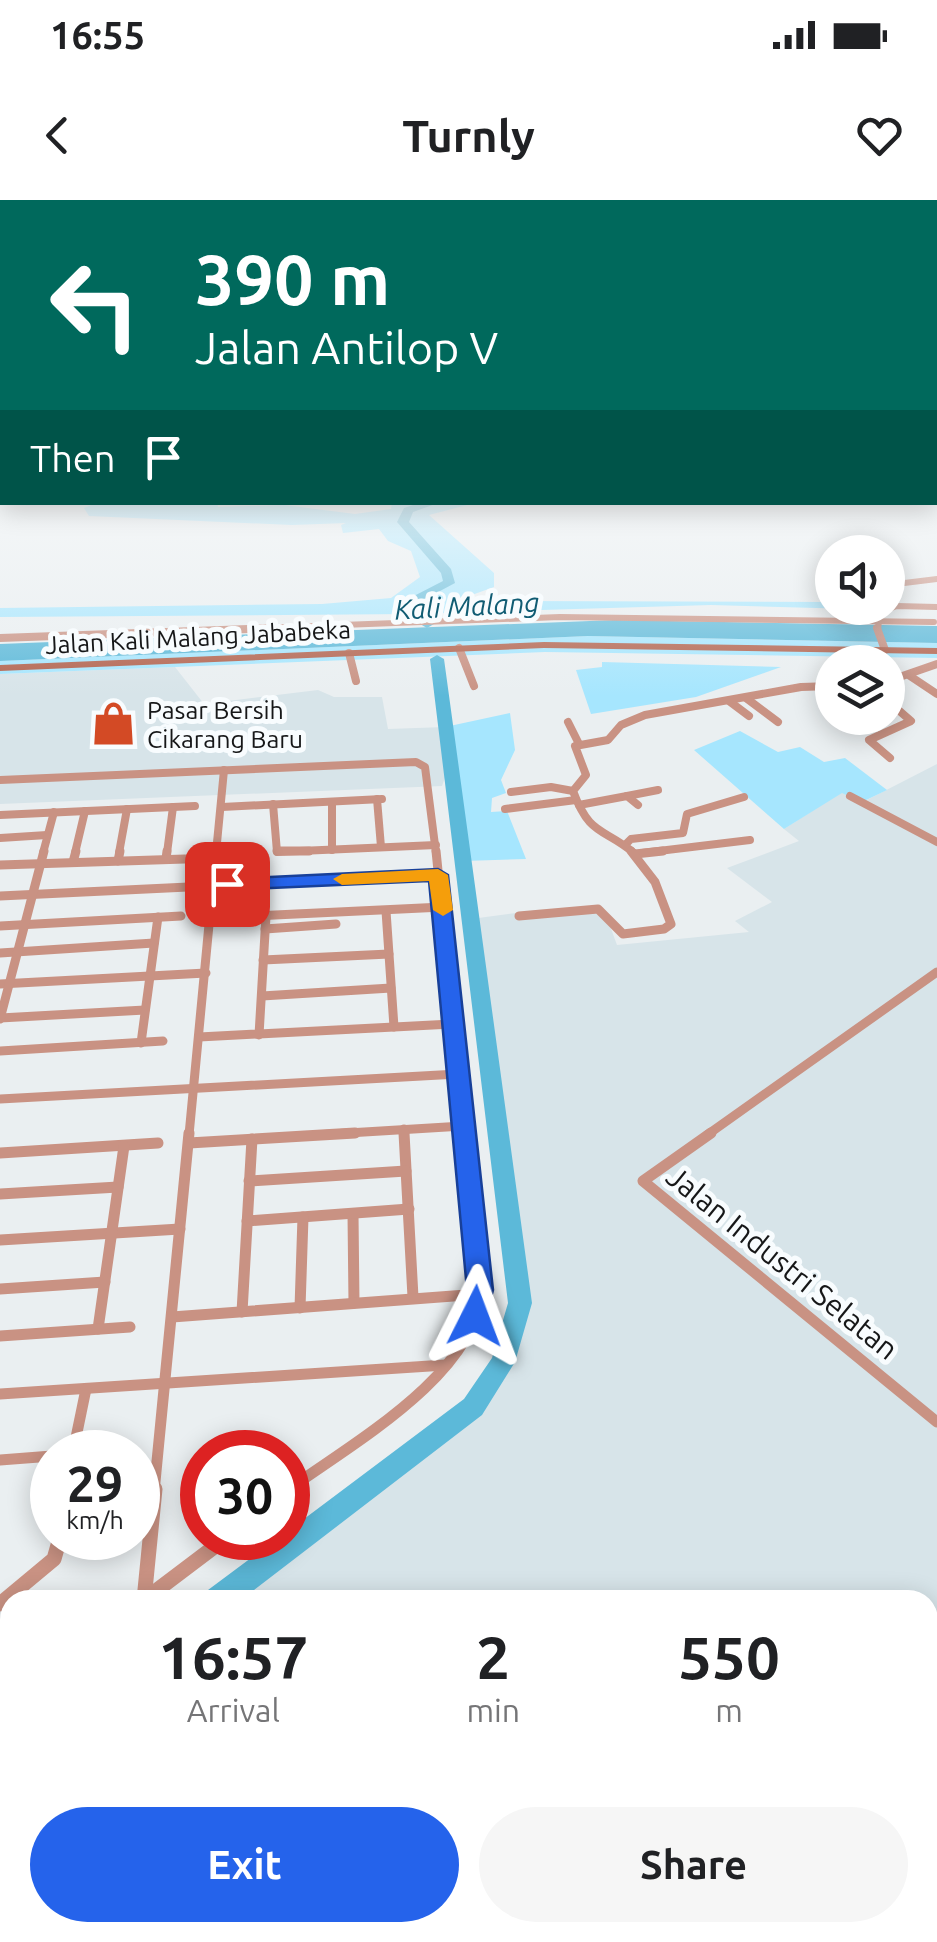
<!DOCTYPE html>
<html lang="en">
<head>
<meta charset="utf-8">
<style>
  :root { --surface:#fff; --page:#f6f6f6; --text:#202124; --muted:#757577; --accent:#2563eb }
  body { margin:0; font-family:Ubuntu,sans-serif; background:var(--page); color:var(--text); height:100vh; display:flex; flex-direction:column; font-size:38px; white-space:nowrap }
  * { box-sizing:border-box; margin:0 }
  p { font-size:32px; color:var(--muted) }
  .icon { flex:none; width:55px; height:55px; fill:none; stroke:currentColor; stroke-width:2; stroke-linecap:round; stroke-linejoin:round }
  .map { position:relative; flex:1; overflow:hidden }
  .drawer { position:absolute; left:0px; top:1390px; width:938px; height:352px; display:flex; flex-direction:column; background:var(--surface); border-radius:30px 30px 0 0; box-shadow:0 5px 25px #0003 }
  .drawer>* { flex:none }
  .guide { position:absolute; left:0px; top:0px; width:938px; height:305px; box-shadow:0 5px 25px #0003; background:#00695c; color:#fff; overflow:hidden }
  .fabs { position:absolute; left:815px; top:335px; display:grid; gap:20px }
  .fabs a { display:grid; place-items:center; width:90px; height:90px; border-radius:50%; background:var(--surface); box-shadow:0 5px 25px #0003; font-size:50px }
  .speed { position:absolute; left:30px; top:1230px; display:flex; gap:20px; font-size:50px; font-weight:700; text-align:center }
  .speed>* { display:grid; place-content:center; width:130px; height:130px; border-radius:50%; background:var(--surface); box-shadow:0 5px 25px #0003; line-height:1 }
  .speed small { font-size:25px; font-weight:400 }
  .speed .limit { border:15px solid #d22; background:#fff; color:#111 }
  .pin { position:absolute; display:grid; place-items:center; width:85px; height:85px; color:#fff; margin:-42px; border-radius:20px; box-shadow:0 5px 15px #0006 }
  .me { position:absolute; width:110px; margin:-55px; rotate:3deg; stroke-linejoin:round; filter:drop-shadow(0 0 8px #0008) }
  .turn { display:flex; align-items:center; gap:35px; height:210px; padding:0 30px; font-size:45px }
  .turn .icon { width:130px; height:130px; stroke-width:2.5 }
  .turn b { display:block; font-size:70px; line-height:85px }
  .then { display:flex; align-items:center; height:95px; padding:0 30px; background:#0003; gap:20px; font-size:38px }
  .eta { display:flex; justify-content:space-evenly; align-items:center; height:170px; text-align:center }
  .eta b { font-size:60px; font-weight:700; line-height:70px }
  .primary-button { display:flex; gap:20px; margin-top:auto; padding:20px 30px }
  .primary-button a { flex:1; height:115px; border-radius:60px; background:var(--accent); color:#fff; font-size:40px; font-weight:700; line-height:115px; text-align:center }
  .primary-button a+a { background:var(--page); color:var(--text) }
  .status { display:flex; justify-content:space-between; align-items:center; height:70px; padding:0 50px; background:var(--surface); direction:ltr }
  .status svg { height:28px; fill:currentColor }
  header { display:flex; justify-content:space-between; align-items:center; height:130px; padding:0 30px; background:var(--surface); font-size:45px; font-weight:700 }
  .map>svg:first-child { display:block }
</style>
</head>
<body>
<div class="status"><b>16:55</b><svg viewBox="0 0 49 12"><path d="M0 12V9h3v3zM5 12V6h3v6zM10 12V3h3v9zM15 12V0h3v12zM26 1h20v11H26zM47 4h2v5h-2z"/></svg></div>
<header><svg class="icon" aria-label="back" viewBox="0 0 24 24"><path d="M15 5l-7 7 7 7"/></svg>Turnly<svg class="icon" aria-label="heart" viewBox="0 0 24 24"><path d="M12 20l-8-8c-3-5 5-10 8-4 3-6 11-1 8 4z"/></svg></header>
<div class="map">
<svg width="937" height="1742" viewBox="0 0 937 1742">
  <rect width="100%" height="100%" fill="#eaeff1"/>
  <!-- built -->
  <g fill="#d7e4e9">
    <path d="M175,467L204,504L318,490L334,497H382L388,529L445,527L450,563L442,586L0,604V474Z"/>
    <path d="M937,564V1742H0V1561L10,1554V1732H928V1400H215L473,1207L503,1162L519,1095L471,719L538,710L603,707L617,745L749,732L735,721L772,702L727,668L799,641L784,629L842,592L863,602Z"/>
  </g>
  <!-- green -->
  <g fill="#a6e6fe">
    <path d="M217,302L218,307L284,305L355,314L391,309L392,303H475L429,315L494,373V387L469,396L478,401L832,402V408L853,409L711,405L412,414L0,417V408L322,404L391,398L420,377L411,351L388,341L379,329L343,333L341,325L346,323L292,325L89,316L84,308L99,302Z"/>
    <path d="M588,436L937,443V458L545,452L0,474V461Z"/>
    <path d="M602,462L781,467L696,497L591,514L576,470L602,467Z"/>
    <path d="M510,513L515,550L501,580L506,593L492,598L491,612L507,611L526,659L464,661L445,527Z"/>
    <path d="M740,531L778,552L800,547L824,562L845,558L887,590L862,602L842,593L784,629L694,550Z"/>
  </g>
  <!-- water -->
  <path fill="#5cb9d9" d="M615,420L937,426V443L588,436L0,461V444Z"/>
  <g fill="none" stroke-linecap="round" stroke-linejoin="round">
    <!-- river -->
    <g fill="#5cb9d9" fill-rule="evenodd">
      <path d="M422,302H441L413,312L409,322L451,369L455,383L425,399L434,424L427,428L420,424L412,397L443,381L441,373L397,322L404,308Z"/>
      <path d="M437,455L444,459L532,1103L515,1162L482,1215L241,1400H204L208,1390L278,1338H288V1331L464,1199L492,1158L508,1103L430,459Z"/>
      <path d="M10,1538V1571L0,1575V1542Z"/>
    </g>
    <!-- minor-far4 -->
    <g stroke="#c99283" stroke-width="6">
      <path d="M888,385L937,379"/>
      <path d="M210,430L560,417L934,422"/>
      <path d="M878,430L880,412L897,406L937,407"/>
    </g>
    <!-- minor-far3 -->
    <g stroke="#c99283" stroke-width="8">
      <path d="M877,428L885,450"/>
      <path d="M0,438L277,428"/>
      <path d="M459,448L474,486"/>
      <path d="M349,453L356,481"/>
      <path d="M910,476L937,494"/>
      <path d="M888,481L937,464"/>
      <path d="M746,498L778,522"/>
      <path d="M729,501L749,516"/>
      <path d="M888,501L911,521L869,540L890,558"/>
      <path d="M568,522L579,544"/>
      <path d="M0,580L416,562L425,567L436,653"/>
      <path d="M511,592L551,587L573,591"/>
      <path d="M627,596L658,590"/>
      <path d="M850,596L937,642"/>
      <path d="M377,599L381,647"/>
      <path d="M332,602V650"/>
      <path d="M273,604L277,652L436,645"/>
      <path d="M579,605L627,596L638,605"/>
      <path d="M222,607L382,599"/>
      <path d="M505,609L576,600"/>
      <path d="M0,615L195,606"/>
      <path d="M0,638L47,635"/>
      <path d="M625,645L631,639L683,633L687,614L744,597"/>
      <path d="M43,653L54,612"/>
      <path d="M75,653L85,611"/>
      <path d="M119,653L127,609"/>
      <path d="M167,653L173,607"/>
      <path d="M216,653L224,570"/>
      <path d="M634,653C603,627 590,637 573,591L586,575L575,546L608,540L621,525L645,515L801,487L832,486"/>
      <path d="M642,653L750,640"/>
    </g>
    <!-- minor-far2 -->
    <g stroke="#c99283" stroke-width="9">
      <path d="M277,651H309"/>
      <path d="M436,651L465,935"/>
      <path d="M635,654L663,651"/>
      <path d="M166,659L167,651"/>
      <path d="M118,661L120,651"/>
      <path d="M73,662L76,651"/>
      <path d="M0,665L185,659"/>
      <path d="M0,696L438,675"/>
      <path d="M386,711L394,827"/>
      <path d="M519,716L598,709L623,734L664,729L671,724L655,682L631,651"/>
      <path d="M211,718L443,707"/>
      <path d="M0,726L181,716"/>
      <path d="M265,729L336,724"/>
      <path d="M0,753L154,743"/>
      <path d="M263,760L389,754"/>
      <path d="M0,784L206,773"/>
      <path d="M262,796L391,788"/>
      <path d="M0,818L145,810"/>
      <path d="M0,819L44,651"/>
      <path d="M259,835L266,716"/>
      <path d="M199,837L452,824"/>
      <path d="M141,843L158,717"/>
      <path d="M0,851L163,841"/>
      <path d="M0,899L458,874"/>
      <path d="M404,929V935"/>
      <path d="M189,935L216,651"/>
      <path d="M315,935L463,926"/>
      <path d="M707,935L937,772"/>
    </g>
    <!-- minor-far1 -->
    <g stroke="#c99283" stroke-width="11">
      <path d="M404,933L413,1097"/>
      <path d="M711,933L643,981L937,1222"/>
      <path d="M189,943L355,933"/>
      <path d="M0,953L158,943"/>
      <path d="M249,981L406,971"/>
      <path d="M0,994L118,987"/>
      <path d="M353,1014L354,1103"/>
      <path d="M247,1021L409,1009"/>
      <path d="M0,1040L180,1029"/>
      <path d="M0,1089L105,1082"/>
      <path d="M300,1108L303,1017"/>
      <path d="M242,1112L252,939"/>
      <path d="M172,1117L480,1094"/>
      <path d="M98,1129L124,946"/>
      <path d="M0,1136L130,1127"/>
      <path d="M0,1194L445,1165"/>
      <path d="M73,1252L86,1189"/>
      <path d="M0,1260L52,1256"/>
      <path d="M288,1290C348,1246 476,1175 480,1093C482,1045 469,982 465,933"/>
      <path d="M154,1292L189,933"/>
    </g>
    <!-- minor -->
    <g stroke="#c99283" stroke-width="15">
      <path d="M144,1400L155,1289"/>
      <path d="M144,1400L226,1338"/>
      <path d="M0,1404L54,1359L60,1338"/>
      <path d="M0,1503L10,1496"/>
    </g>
    <!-- secondary -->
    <path fill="#b2634e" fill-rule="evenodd" d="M544,442L937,448V454L544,448L0,471V465Z"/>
  </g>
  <!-- sky -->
  <linearGradient id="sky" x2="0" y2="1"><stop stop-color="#70b6e2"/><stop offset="0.51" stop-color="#f6f8f9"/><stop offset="1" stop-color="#f6f8f9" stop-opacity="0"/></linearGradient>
  <rect width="937" height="496" fill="url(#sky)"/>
  <!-- route -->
  <path fill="#2563eb" stroke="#184099" stroke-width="2.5" d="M438,669L448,675L493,1090L484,1124L475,1127L465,1124L461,1116L467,1090L429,681L227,690L217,684L227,679Z"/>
  <!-- slow -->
  <path fill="#f59e0b" d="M438,669L448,675L453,710L443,716L433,710L429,681L342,685L333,679L342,674Z"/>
  <!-- icons -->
  <defs>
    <symbol id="shop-bare" viewBox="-9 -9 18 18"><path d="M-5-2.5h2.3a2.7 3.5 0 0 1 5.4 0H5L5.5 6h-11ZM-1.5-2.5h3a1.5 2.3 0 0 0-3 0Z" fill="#d34a25" stroke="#f8fcfe" stroke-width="2.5" paint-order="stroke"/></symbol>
  </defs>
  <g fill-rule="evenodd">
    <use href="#shop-bare" x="82" y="492" width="63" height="63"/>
  </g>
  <g text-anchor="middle" stroke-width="10" stroke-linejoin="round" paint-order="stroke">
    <!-- far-street labels -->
    <g font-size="25" fill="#161718" stroke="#f8fcfe">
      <text transform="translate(198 437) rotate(-3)" y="9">Jalan Kali Malang Jababeka</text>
    </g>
    <!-- far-poi labels -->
    <g font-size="25" fill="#161718" stroke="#f8fcfe" text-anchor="start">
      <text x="147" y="519">Pasar Bersih<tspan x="147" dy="29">Cikarang Baru</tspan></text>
    </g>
    <!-- far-water labels -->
    <g font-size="28" font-style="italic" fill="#105c73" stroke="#f8fcfe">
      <text transform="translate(467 406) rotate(-3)" y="10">Kali Malang</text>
    </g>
    <!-- street labels -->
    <g font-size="30" fill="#161718" stroke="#f8fcfe">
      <text transform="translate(782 1063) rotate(39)" y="10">Jalan Industri Selatan</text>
    </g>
  </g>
</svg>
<div class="fabs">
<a><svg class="icon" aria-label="sound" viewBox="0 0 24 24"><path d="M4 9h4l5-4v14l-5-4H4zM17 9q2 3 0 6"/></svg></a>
<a><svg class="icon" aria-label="layers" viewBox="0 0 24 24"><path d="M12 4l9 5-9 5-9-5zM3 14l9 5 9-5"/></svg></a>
</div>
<div class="speed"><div>29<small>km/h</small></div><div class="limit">30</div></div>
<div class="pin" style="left:227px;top:684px;background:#d93025"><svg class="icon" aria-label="arrive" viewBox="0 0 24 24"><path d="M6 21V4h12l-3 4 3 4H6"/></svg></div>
<svg class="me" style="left:475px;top:1116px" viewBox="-20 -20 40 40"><path d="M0-17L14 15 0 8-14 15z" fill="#2563eb" stroke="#fff" stroke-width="4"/></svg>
<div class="guide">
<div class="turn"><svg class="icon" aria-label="left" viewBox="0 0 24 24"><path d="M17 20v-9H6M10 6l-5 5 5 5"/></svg><div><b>390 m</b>Jalan Antilop V</div></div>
<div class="then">Then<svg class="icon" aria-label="arrive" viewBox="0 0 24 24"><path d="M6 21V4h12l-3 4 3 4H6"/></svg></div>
</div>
<section class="drawer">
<div class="eta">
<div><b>16:57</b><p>Arrival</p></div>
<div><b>2</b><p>min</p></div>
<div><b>550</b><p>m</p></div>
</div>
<div class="primary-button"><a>Exit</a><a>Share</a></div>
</section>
</div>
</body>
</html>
